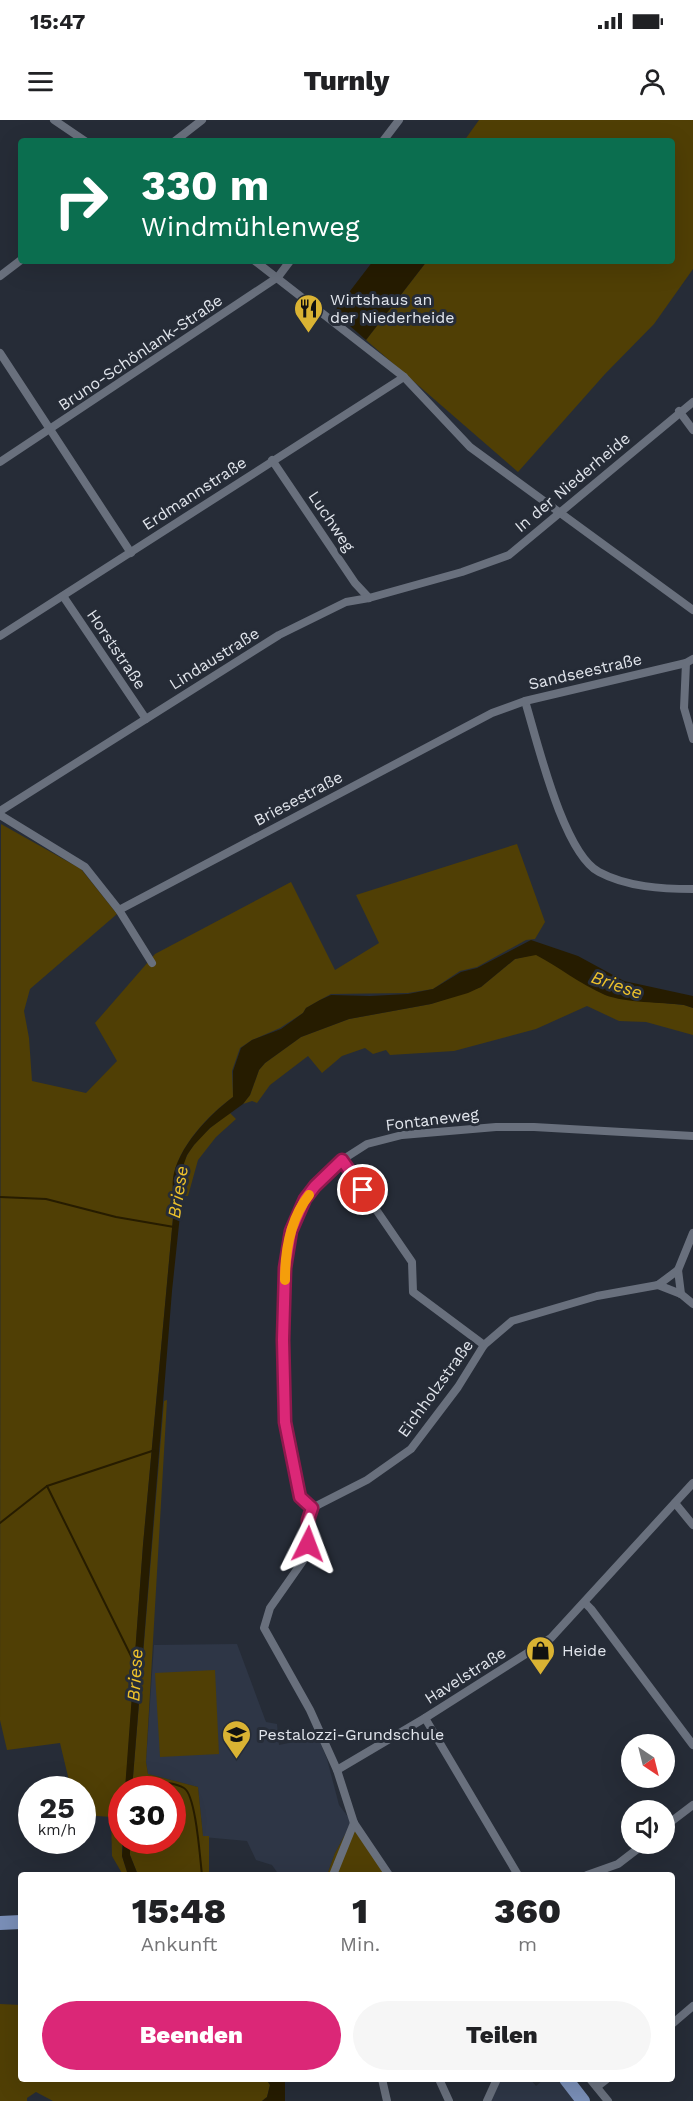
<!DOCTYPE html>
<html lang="de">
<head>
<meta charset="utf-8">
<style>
  :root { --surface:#fff; --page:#f6f6f6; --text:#202124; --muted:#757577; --accent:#db2777 }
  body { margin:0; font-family:"Work Sans",sans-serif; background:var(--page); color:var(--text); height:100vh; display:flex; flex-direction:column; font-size:22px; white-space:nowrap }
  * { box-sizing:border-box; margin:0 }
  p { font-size:20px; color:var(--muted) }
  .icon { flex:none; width:33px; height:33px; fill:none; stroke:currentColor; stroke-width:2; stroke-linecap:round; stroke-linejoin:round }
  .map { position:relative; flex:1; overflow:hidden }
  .details { position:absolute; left:18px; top:1752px; width:657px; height:210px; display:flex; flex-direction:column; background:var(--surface); border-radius:6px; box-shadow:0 6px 24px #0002 }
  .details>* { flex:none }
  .guide { position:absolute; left:18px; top:18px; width:657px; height:126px; border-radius:6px; box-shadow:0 6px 24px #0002; background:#0b6e4f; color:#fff; overflow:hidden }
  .needle { width:39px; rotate:145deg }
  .tools { position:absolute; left:621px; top:1614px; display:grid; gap:12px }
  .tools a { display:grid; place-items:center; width:54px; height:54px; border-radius:50%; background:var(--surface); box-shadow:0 6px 24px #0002; font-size:30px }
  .speed { position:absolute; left:18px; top:1656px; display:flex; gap:12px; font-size:30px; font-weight:700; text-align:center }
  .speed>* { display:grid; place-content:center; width:78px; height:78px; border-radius:50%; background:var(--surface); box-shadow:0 6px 24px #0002; line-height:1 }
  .speed small { font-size:15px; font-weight:400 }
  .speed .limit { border:9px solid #d22; background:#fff; color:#111 }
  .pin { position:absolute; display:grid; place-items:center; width:51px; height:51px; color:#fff; margin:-26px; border:3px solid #fff; border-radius:50%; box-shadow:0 2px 6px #0007 }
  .me { position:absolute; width:66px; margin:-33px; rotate:3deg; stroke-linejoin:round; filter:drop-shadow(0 0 4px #0008) }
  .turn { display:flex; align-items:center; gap:21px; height:126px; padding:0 24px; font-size:27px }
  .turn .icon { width:78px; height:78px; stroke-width:2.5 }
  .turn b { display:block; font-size:42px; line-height:51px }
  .eta { display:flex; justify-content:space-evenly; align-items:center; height:102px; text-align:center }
  .eta b { font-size:36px; font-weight:800; line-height:42px }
  .primary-button { display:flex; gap:12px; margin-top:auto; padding:12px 24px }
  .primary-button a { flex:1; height:69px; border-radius:36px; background:var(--accent); color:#fff; font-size:24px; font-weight:800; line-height:69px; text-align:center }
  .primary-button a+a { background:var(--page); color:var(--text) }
  .status { display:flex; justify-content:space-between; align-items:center; height:42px; padding:0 30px; background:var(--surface); direction:ltr }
  .status svg { height:16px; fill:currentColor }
  header { display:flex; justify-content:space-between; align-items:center; height:78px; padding:0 24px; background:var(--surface); font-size:27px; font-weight:800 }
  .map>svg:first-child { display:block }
</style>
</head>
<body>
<div class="status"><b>15:47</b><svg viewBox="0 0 49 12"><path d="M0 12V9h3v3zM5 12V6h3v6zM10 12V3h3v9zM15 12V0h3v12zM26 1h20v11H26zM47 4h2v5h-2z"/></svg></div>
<header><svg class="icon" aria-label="menu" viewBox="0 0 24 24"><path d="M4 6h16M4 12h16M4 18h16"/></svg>Turnly<svg class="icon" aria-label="person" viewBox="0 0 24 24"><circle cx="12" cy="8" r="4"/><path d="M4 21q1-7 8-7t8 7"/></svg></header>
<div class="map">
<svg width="693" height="1981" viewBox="0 0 693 1981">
  <rect width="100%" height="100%" fill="#262c37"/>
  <!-- built -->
  <g fill="#2e3646">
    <path d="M237,1524L266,1602L277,1604L279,1625L318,1617L327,1639L339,1685L352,1702L335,1733L327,1755H279L272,1745L256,1740L247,1721L203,1717L198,1667L148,1654L146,1642L154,1525Z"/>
    <path d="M499,1959H530L536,1966L544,1959H561L576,1981H489Z"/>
  </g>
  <!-- green -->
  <g fill="#503f05">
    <path d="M479,0H693V149L654,204L605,254L518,352L366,220L427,141H672V21H464Z"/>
    <path d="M1,704L81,749L117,794L30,869L24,891L29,918L32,961L86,973L117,941L95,903L155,834L291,762L335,850L379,823L356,775L517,724L545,802L535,819L526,820L477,847L460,851L433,869L408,873L331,874L320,880L306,888L303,893L280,908L252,920L240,928L232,951L233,977C209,994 177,1028 173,1059C172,1067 174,1078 174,1087L143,1425L127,1649L125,1669L122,1670V1736L128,1755H123L112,1736L111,1697L83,1695L82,1670L71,1669L60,1623L7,1630L0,1600Z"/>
    <path d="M536,834L606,875L622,879L684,885L693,888V915L646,902L619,901L587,886L536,909L454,931L390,935L386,930L373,934L365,928L342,936L322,953L308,936L270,965L257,983L252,981L243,984L250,975L259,950L265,943L301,917L349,899L431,884L481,867L515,839Z"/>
    <path d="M230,993L236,999L216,1017L198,1040L188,1076H182C181,1070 179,1062 180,1057C184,1028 208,1008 230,993Z"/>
    <path d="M167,1280L146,1642L148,1654L198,1667L203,1716H209V1755H138L130,1735V1721L172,1720V1670L132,1669L164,1281Z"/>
    <path d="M215,1550L219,1634L160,1637L155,1553Z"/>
    <path d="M352,1702L391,1755H327L335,1733Z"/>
    <path d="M0,1884L21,1885V1959H266L270,1965L267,1977L262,1981H53L36,1972L27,1978V1981H0Z"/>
  </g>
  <!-- water -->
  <g fill="#261c00">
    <path d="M373,141H427L366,220L334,192Z"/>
    <path d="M531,820L578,836L624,861L693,876V888L684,885C661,882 626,883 605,875C580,864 559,847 536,835L515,839L481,867L468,873L431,884L349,899L301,917L265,943L259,950L250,975L243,984L210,1008L194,1025L187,1035L179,1058L182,1076L172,1171L133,1657L132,1669H125L143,1425L174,1087C174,1078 172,1067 173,1059C177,1028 209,995 233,977V951L241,928L252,920L281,909L303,893L306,888L320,880L331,875L370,876L408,874L433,869L461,852L477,848Z"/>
    <path d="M123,1721H130V1735L138,1755H128L122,1736Z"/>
    <path d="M266,1959H285V1981H262L267,1977L270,1965Z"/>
  </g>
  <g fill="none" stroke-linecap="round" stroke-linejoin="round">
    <!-- stream -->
    <g stroke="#261c00" stroke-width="2">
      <path d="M0,1077L46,1079L116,1097L174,1107"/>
      <path d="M47,1366L135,1544"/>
      <path d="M0,1403L47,1366L155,1330"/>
      <path d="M132,1661C147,1663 171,1660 184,1668C196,1675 200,1739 202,1755"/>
    </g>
    <!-- street -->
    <g stroke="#69707d" stroke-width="8">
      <path d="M54,0L85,21"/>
      <path d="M175,21L202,0"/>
      <path d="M383,21L399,0"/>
      <path d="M255,141L404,257L470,327L693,490"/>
      <path d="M0,156L21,140"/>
      <path d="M0,233L131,433"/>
      <path d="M679,291L693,310"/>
      <path d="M272,340L355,463L369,478"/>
      <path d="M0,342L278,157L290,141"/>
      <path d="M63,476L146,599"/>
      <path d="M0,516L404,257"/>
      <path d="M693,539L686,543L684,588L693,619"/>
      <path d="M525,581C537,620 563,733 599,752C627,767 662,769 693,769"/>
      <path d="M0,691L279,515L346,482L369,478L462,452L509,435L693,282"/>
      <path d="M0,695L85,747L119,790L152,843"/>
      <path d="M119,790L492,593L525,581L686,543"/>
      <path d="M342,1040L412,1142L413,1172L484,1225"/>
      <path d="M658,1165L681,1174L693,1184"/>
      <path d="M681,1174L678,1150L693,1113"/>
      <path d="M675,1383L693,1405"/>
      <path d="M312,1388L367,1360L411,1329L458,1267L484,1225L512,1201L597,1176L658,1165L678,1150"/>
      <path d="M585,1483L591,1489L693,1625"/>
      <path d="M425,1598L518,1755"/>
      <path d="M337,1650L425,1598L551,1518L693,1363"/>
      <path d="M664,1707L693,1685"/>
      <path d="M333,1755L354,1703"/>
      <path d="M389,1755L354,1703L337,1650L310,1590L264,1508L270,1488L305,1438L308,1424L307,1400L312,1388L300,1377L285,1302L283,1220L285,1148L291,1111L305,1079L315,1066L342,1040L367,1024L402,1015L496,1007H534L693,1016"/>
      <path d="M587,1755L618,1744L644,1724"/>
      <path d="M672,1904L693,1886"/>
      <path d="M382,1959L387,1981"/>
      <path d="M439,1959L449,1981"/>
      <path d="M590,1959L608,1981"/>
      <path d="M597,1967L607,1959"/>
      <path d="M487,1981L497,1959"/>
    </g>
    <!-- primary -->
    <g stroke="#7a8fb8" stroke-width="14">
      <path d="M0,1803L21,1802"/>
      <path d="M566,1959L583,1981"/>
    </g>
  </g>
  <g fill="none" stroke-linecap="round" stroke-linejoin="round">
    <defs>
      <path id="route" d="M308,1424V1400L312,1388L300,1377L285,1302L283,1220L285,1148L291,1111L305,1079L315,1066L342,1040L363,1070"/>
    </defs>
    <!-- route casing -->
    <use href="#route" stroke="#8e194d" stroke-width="15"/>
    <!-- route -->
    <use href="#route" stroke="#db2777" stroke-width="10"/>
    <!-- slow -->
    <path stroke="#f59e0b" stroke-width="10" d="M285,1160C285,1131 291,1098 309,1075"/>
  </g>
  <!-- icons -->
  <defs>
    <symbol id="restaurant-pin" viewBox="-11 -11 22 30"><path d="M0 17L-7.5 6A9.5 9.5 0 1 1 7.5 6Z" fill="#dab333" stroke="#262c37"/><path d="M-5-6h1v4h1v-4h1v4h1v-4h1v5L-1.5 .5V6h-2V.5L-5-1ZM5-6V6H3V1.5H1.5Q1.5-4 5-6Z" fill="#111"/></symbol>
    <symbol id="shop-pin" viewBox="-11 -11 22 30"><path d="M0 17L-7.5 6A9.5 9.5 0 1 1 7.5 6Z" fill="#dab333" stroke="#262c37"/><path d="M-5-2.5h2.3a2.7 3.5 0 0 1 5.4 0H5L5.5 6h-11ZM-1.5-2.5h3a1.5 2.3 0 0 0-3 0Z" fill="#111"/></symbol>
    <symbol id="school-pin" viewBox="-11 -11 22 30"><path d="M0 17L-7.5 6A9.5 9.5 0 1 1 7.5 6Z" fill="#dab333" stroke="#262c37"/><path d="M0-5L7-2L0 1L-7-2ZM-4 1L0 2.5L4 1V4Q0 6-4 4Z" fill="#111"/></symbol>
  </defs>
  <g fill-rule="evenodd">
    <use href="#restaurant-pin" x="292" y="172" width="33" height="45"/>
    <use href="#shop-pin" x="524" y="1514" width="33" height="45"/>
    <use href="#school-pin" x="220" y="1598" width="33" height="45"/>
  </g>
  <g text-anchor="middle" stroke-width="6" stroke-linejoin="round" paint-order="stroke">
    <!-- poi labels -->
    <g font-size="16" fill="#e1e5ec" stroke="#262c37" text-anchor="start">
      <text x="330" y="185">Wirtshaus an<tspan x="330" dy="18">der Niederheide</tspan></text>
      <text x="562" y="1536">Heide</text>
      <text x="258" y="1620">Pestalozzi-Grundschule</text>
    </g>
    <!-- street labels -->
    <g font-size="16" fill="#e1e5ec" stroke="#262c37">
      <text transform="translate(140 232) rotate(-34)" y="6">Bruno-Schönlank-Straße</text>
      <text transform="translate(572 362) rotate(-40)" y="6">In der Niederheide</text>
      <text transform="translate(194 373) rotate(-33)" y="6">Erdmannstraße</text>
      <text transform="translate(332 401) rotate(56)" y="6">Luchweg</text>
      <text transform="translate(117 529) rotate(56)" y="6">Horststraße</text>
      <text transform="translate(214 538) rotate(-32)" y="6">Lindaustraße</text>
      <text transform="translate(585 551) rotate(-13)" y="6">Sandseestraße</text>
      <text transform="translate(298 678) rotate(-28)" y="6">Briesestraße</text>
      <text transform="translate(432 999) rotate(-7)" y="6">Fontaneweg</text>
      <text transform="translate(435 1268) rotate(-54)" y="6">Eichholzstraße</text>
      <text transform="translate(465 1555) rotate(-32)" y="6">Havelstraße</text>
    </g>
    <!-- water labels -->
    <g font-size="18" font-style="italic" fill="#edc12b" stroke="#262c37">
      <text transform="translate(617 865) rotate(19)" y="6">Briese</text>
      <text transform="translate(178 1072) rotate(-81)" y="6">Briese</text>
      <text transform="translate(135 1555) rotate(-86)" y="6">Briese</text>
    </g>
  </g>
</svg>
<div class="tools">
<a><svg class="needle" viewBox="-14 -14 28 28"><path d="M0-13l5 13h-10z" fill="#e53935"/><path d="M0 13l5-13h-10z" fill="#757577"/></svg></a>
<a><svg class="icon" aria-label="sound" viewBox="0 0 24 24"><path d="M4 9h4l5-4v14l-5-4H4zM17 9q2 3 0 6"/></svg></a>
</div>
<div class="speed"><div>25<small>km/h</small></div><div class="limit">30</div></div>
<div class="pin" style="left:363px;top:1070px;background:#d93025"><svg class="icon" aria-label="arrive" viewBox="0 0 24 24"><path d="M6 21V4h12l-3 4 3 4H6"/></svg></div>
<svg class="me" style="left:308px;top:1424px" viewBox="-20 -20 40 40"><path d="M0-17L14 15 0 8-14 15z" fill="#db2777" stroke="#fff" stroke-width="4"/></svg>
<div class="guide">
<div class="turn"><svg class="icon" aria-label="right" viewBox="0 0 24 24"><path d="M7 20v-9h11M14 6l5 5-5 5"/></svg><div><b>330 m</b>Windmühlenweg</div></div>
</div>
<section class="details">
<div class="eta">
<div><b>15:48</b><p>Ankunft</p></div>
<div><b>1</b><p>Min.</p></div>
<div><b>360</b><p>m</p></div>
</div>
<div class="primary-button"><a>Beenden</a><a>Teilen</a></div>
</section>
</div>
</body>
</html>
